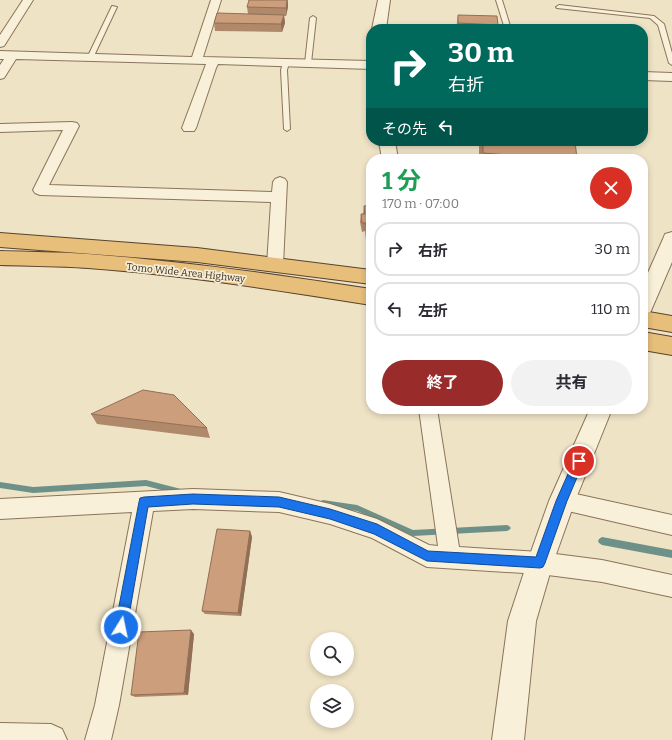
<!DOCTYPE html>
<html lang="ja">
<head>
<meta charset="utf-8">
<style>
  :root { --surface:#fff; --page:#f2f2f3; --text:#2b2b33; --muted:#7c7c81; --line:#e1e1e2; --accent:#992b2b }
  body { margin:0; font-family:Bitter,"Noto Sans JP",serif; background:var(--page); color:var(--text); height:100vh; display:flex; flex-direction:column; font-size:15px; white-space:nowrap }
  * { box-sizing:border-box; margin:0 }
  p { font-size:13px; color:var(--muted) }
  .icon { flex:none; width:22px; height:22px; fill:none; stroke:currentColor; stroke-width:2; stroke-linecap:round; stroke-linejoin:round }
  .map { position:relative; flex:1; overflow:hidden }
  .panel { position:absolute; left:366px; top:154px; width:282px; height:260px; display:flex; flex-direction:column; background:var(--surface); border-radius:16px; box-shadow:0 2px 6px #0003 }
  .panel>* { flex:none }
  .top-card { position:absolute; left:366px; top:24px; width:282px; height:122px; border-radius:16px; box-shadow:0 2px 6px #0003; background:#00695c; color:#fff; overflow:hidden }
  .tools { position:absolute; left:310px; top:632px; display:grid; gap:8px }
  .tools a { display:grid; place-items:center; width:44px; height:44px; border-radius:50%; background:var(--surface); box-shadow:0 2px 6px #0003; font-size:20px }
  .pin { position:absolute; display:grid; place-items:center; width:34px; height:34px; color:#fff; margin:-17px; border:2px solid #fff; border-radius:50%; box-shadow:0 1px 4px #0007 }
  .me { position:absolute; width:44px; margin:-22px; rotate:10deg; stroke-linejoin:round; filter:drop-shadow(0 0 3px #0008) }
  .turn { display:flex; align-items:center; gap:14px; height:84px; padding:0 16px; font-size:18px }
  .turn .icon { width:52px; height:52px; stroke-width:2.5 }
  .turn b { display:block; font-size:28px; line-height:34px }
  .then { display:flex; align-items:center; height:38px; padding:0 16px; background:#0003; gap:8px; font-size:15px }
  .round { display:grid; place-items:center; flex:none; width:42px; height:42px; border-radius:21px; background:var(--page) }
  .summary { display:flex; align-items:center; justify-content:space-between; height:68px; padding:0 16px }
  h1 { font-size:24px; font-weight:700; line-height:30px; color:#1e9e55 }
  .button { display:flex; gap:8px; margin-top:auto; padding:8px 16px }
  .button a { flex:1; height:46px; border-radius:24px; background:var(--accent); color:#fff; font-size:16px; font-weight:700; line-height:46px; text-align:center }
  .button a+a { background:var(--page); color:var(--text) }
  ul { padding:0; list-style:none }
  li { display:flex; align-items:center; gap:12px; height:54px; margin:0 8px 6px; padding:0 8px; border:2px solid var(--line); border-radius:16px }
  li div { flex:1 }
  li b { display:block; font-size:15px }
  li em { font-style:normal }
  .map>svg:first-child { display:block }
</style>
</head>
<body>
<div class="map">
<svg width="672" height="740" viewBox="0 0 672 740">
  <rect width="100%" height="100%" fill="#efe3c6"/>
  <g fill="none" stroke-linecap="round" stroke-linejoin="round">
    <!-- stream -->
    <g fill="#6d9188" fill-rule="evenodd">
      <path d="M146,480L181,489L183,490L184,492L183,494L181,495L146,486L33,493L0,488V482L33,487Z"/>
      <path d="M323,500L357,505L413,530L507,525L509,526L511,528L509,530L507,531L413,536L357,511L321,505L320,503L321,501Z"/>
      <path d="M602,537L672,550V558L602,545L599,543L598,541L599,539Z"/>
    </g>
    <defs>
      <g id="service">
        <path d="M496,0H502L511,29H505Z"/>
        <path d="M559,5L654,16L664,24L672,53V65L669,63L658,25L650,18L557,8L556,7Z"/>
        <path d="M112,6L117,7L93,58L88,59L87,58Z"/>
        <path d="M313,16L316,18L311,63L308,65L305,63L310,18Z"/>
        <path d="M286,61L289,63L287,70L290,129L287,131L284,129L281,70L283,63Z"/>
      </g>
      <g id="minor">
        <path d="M23,0H33L4,46L0,47V35Z"/>
        <path d="M211,0H221L203,57L371,61V69L218,64L216,68L196,128L194,131H184L182,128L206,64L16,59L4,78L0,79V65L4,59H0V51L192,57Z"/>
        <path d="M562,25L566,26L567,29H547L549,27Z"/>
        <path d="M643,72L672,73V81L643,80Z"/>
        <path d="M72,122L77,123L79,126L49,185L272,192L273,182L275,179L280,177L285,179L287,182L283,265L281,269L275,271L269,269L267,265L271,202L40,195L35,193L33,190L63,130L0,132V124Z"/>
        <path d="M419,409H437L459,547L540,552L602,560L672,575V597L602,582L540,574L427,567L372,538L330,524L279,512L193,509L153,511L119,705L111,740H85L95,705L132,512L0,519V499L193,489L279,492L330,504L377,519L429,545L438,546Z"/>
        <path d="M562,491L672,515V535L555,508L552,501L555,494Z"/>
      </g>
      <g id="tertiary">
        <path d="M378,0H390L386,29H372Z"/>
        <path d="M379,141H395L398,159H382Z"/>
        <path d="M672,232V262L650,313L643,315V284L663,239L665,234Z"/>
        <path d="M590,409H612L575,501L553,563L536,621L524,740H492L508,621L527,563L549,501Z"/>
        <path d="M0,723L51,724L62,729L67,740H0Z"/>
      </g>
      <g id="trunk">
        <path d="M0,233L197,248L371,270V284L197,262L0,247Z"/>
        <path d="M0,251C29,252 59,252 88,254C183,261 277,275 371,289V305C277,290 183,275 88,268C59,266 29,266 0,265Z"/>
        <path d="M643,311L672,316V332L643,327Z"/>
        <path d="M643,332L672,337V355L643,350Z"/>
      </g>
    </defs>
    <!-- service casing -->
    <use href="#service" stroke="#8a745b" stroke-width="2"/>
    <!-- minor casing -->
    <use href="#minor" stroke="#8a745b" stroke-width="2"/>
    <!-- tertiary casing -->
    <use href="#tertiary" stroke="#8a745b" stroke-width="2"/>
    <!-- trunk casing -->
    <use href="#trunk" stroke="#58432f" stroke-width="2"/>
    <!-- service -->
    <use href="#service" fill="#f9f0d9" fill-rule="evenodd"/>
    <!-- minor -->
    <use href="#minor" fill="#f9f0d9" fill-rule="evenodd"/>
    <!-- tertiary -->
    <use href="#tertiary" fill="#f9f0d9" fill-rule="evenodd"/>
    <!-- trunk -->
    <use href="#trunk" fill="#e7be7a" fill-rule="evenodd"/>
  </g>
  <!-- wall -->
  <g fill="#b0886a">
    <path d="M288,0V7L286,16H284L285,23L282,32L215,31L214,23L248,14L247,7Z"/>
    <path d="M458,15L498,25L497,29H456Z"/>
    <path d="M479,141H575L577,159H479Z"/>
    <path d="M371,205V249H367L365,231L362,232L360,222L361,214H363L364,206Z"/>
    <path d="M91,414L207,428L210,438L97,424Z"/>
    <path d="M250,531L252,537L241,616L205,614L202,611Z"/>
    <path d="M194,634L188,695L135,697L131,695Z"/>
  </g>
  <!-- shaded-wall -->
  <g fill="#906f56">
    <path d="M288,0V7L286,16V8Z"/>
    <path d="M284,15L285,23L282,32L281,24Z"/>
    <path d="M250,531L252,537L241,616L238,613Z"/>
    <path d="M191,630L194,634L188,695L184,693Z"/>
  </g>
  <!-- building -->
  <g fill="#cd9e7b" stroke="#906f56">
    <path d="M249,0H287L286,8L247,7Z"/>
    <path d="M217,13L284,15L281,24L214,23Z"/>
    <path d="M458,15L497,16L498,25L458,23Z"/>
    <path d="M483,141H575L577,159H556L483,153Z"/>
    <path d="M371,205V241H368L366,223H362L361,214H365L364,206Z"/>
    <path d="M143,390L174,395L207,428L91,414Z"/>
    <path d="M217,529L250,531L238,613L202,611Z"/>
    <path d="M191,630L184,693L131,695L139,632Z"/>
  </g>
  <!-- route -->
  <path fill="#1a73e8" stroke="#114b97" d="M579,457L582,458L584,461L567,501L545,563L543,567L540,568L427,561L374,534L330,519L279,507L193,504L148,507L127,627L125,631L121,633L117,631L115,627L139,502L140,498L144,497L193,494L279,497L330,509L377,524L428,551L536,557L556,501L575,458Z"/>
  <g text-anchor="middle" stroke-width="3.5" stroke-linejoin="round" paint-order="stroke">
    <!-- street labels -->
    <g font-size="10" fill="#3a2c1f" stroke="#f6edd5">
      <text transform="translate(186 272) rotate(6)" y="4">Tomo Wide Area Highway</text>
    </g>
  </g>
</svg>
<div class="tools">
<a><svg class="icon" aria-label="search" viewBox="0 0 24 24"><circle cx="10" cy="10" r="6"/><path d="M15 15l6 6"/></svg></a>
<a><svg class="icon" aria-label="layers" viewBox="0 0 24 24"><path d="M12 4l9 5-9 5-9-5zM3 14l9 5 9-5"/></svg></a>
</div>
<div class="pin" style="left:579px;top:461px;background:#d93025"><svg class="icon" aria-label="arrive" viewBox="0 0 24 24"><path d="M6 21V4h12l-3 4 3 4H6"/></svg></div>
<svg class="me" style="left:121px;top:627px" viewBox="-20 -20 40 40"><circle r="17" fill="#1a73e8" stroke="#fff" stroke-width="3"/><path d="M0-11L8 9 0 5-8 9z" fill="#fff"/></svg>
<div class="top-card">
<div class="turn"><svg class="icon" aria-label="right" viewBox="0 0 24 24"><path d="M7 20v-9h11M14 6l5 5-5 5"/></svg><div><b>30 m</b>右折</div></div>
<div class="then">その先<svg class="icon" aria-label="left" viewBox="0 0 24 24"><path d="M17 20v-9H6M10 6l-5 5 5 5"/></svg></div>
</div>
<section class="panel">
<div class="summary"><div><h1>1 分</h1><p>170 m · 07:00</p></div><a class="round" style="background:#d93025;color:#fff"><svg class="icon" aria-label="close" viewBox="0 0 24 24"><path d="M6 6l12 12M18 6L6 18"/></svg></a></div>
<ul>
<li><svg class="icon" aria-label="right" viewBox="0 0 24 24"><path d="M7 20v-9h11M14 6l5 5-5 5"/></svg><div><b>右折</b></div><em>30 m</em></li>
<li><svg class="icon" aria-label="left" viewBox="0 0 24 24"><path d="M17 20v-9H6M10 6l-5 5 5 5"/></svg><div><b>左折</b></div><em>110 m</em></li>
</ul>
<div class="button"><a>終了</a><a>共有</a></div>
</section>
</div>
</body>
</html>
